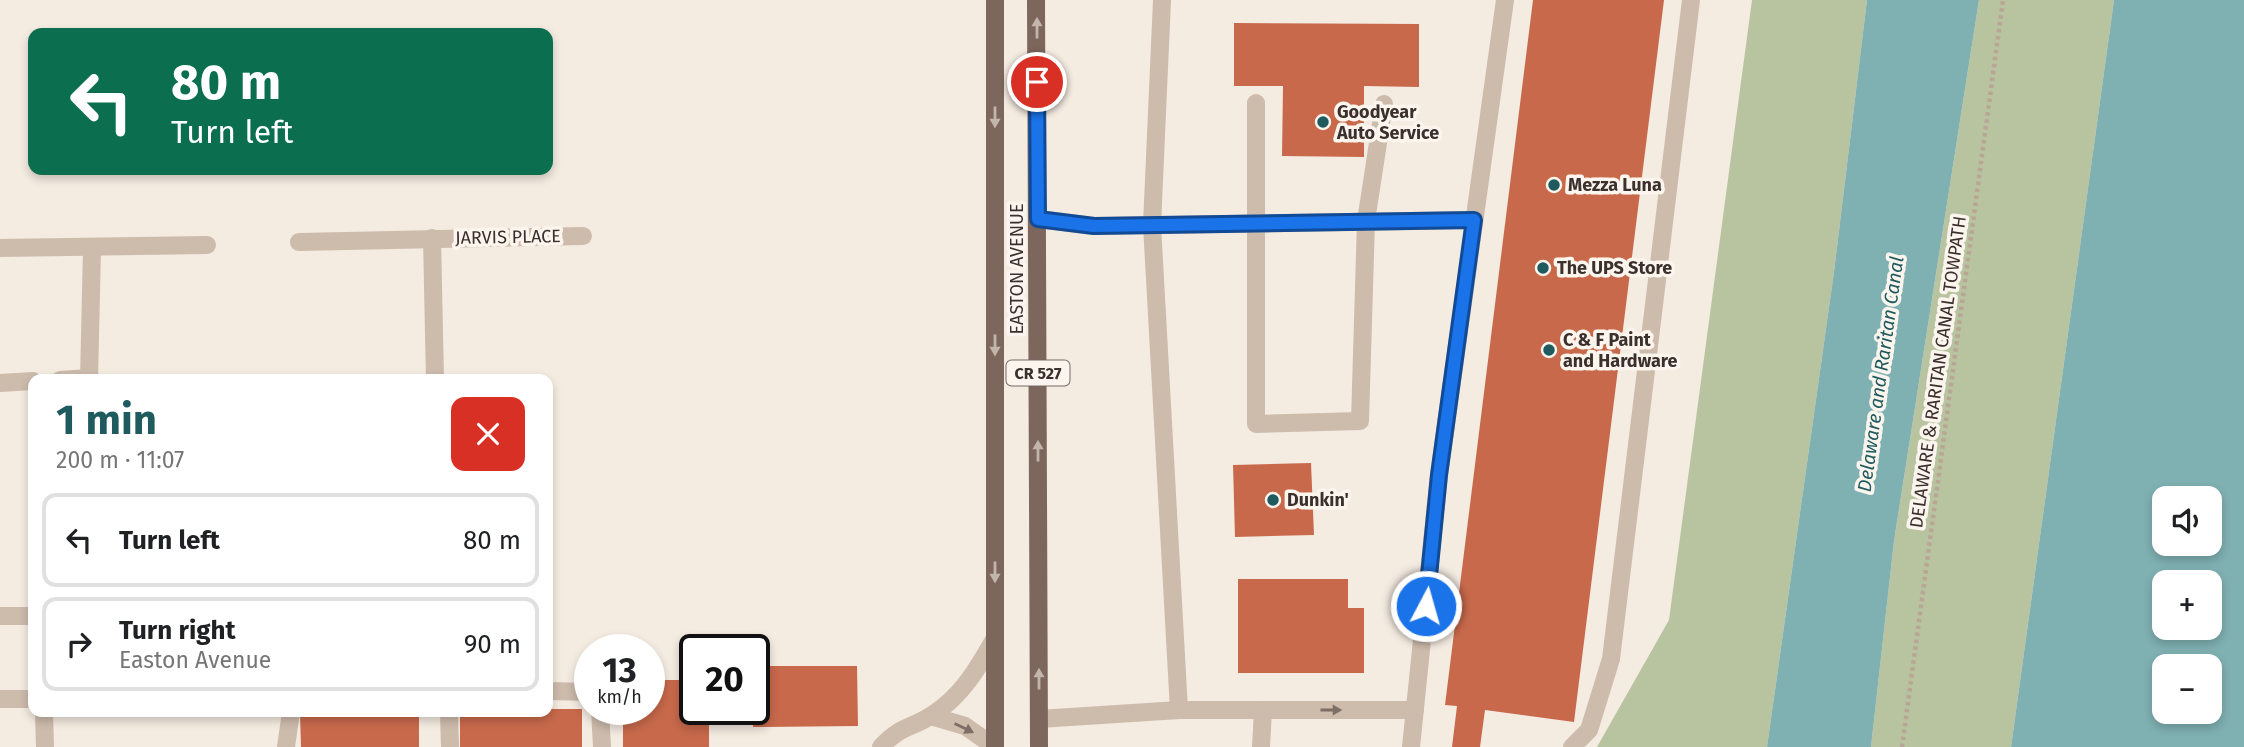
<!DOCTYPE html>
<html lang="en">
<head>
<meta charset="utf-8">
<style>
  :root { --surface:#fff; --page:#f6f6f6; --text:#202124; --muted:#757577; --line:#e0e0e0; --accent:#1f5a5e }
  body { margin:0; font-family:"Fira Sans",sans-serif; background:var(--page); color:var(--text); height:100vh; display:flex; flex-direction:column; font-size:26px; white-space:nowrap }
  * { box-sizing:border-box; margin:0 }
  p { font-size:23px; color:var(--muted) }
  .icon { flex:none; width:38px; height:38px; fill:none; stroke:currentColor; stroke-width:2; stroke-linecap:round; stroke-linejoin:round }
  .map { position:relative; flex:1; overflow:hidden }
  .details { position:absolute; left:28px; top:374px; width:525px; height:343px; display:flex; flex-direction:column; background:var(--surface); border-radius:14px; box-shadow:0 4px 10px #0003 }
  .details>* { flex:none }
  .guide { position:absolute; left:28px; top:28px; width:525px; height:147px; border-radius:14px; box-shadow:0 4px 10px #0003; background:#0b6e4f; color:#fff; overflow:hidden }
  .controls { position:absolute; left:2152px; top:486px; display:grid; gap:14px }
  .controls a { display:grid; place-items:center; width:70px; height:70px; border-radius:14px; background:var(--surface); box-shadow:0 4px 10px #0003; font-size:35px }
  .speed { position:absolute; left:574px; top:634px; display:flex; gap:14px; font-size:35px; font-weight:700; text-align:center }
  .speed>* { display:grid; place-content:center; width:91px; height:91px; border-radius:50%; background:var(--surface); box-shadow:0 4px 10px #0003; line-height:1 }
  .speed small { font-size:18px; font-weight:400 }
  .speed .limit { border:4px solid #111; border-radius:10px; background:#fff; color:#111 }
  .pin { position:absolute; display:grid; place-items:center; width:60px; height:60px; color:#fff; margin:-30px; border:4px solid #fff; border-radius:50%; box-shadow:0 2px 7px #0007 }
  .me { position:absolute; width:77px; margin:-38px; rotate:6deg; stroke-linejoin:round; filter:drop-shadow(0 0 5px #0008) }
  .turn { display:flex; align-items:center; gap:24px; height:147px; padding:0 28px; font-size:32px }
  .turn .icon { width:91px; height:91px; stroke-width:2.5 }
  .turn b { display:block; font-size:49px; line-height:60px }
  .round { display:grid; place-items:center; flex:none; width:74px; height:74px; border-radius:14px; background:var(--page) }
  .head { display:flex; align-items:center; justify-content:space-between; height:119px; padding:0 28px }
  h1 { font-size:42px; font-weight:700; line-height:52px; color:var(--accent) }
  ul { padding:0; list-style:none }
  li { display:flex; align-items:center; gap:21px; height:94px; margin:0 14px 10px; padding:0 14px; border:4px solid var(--line); border-radius:14px }
  li div { flex:1 }
  li b { display:block; font-size:26px }
  li em { font-style:normal }
  .map>svg:first-child { display:block }
</style>
</head>
<body>
<div class="map">
<svg width="2244" height="747" viewBox="0 0 2244 747">
  <rect width="100%" height="100%" fill="#f4ebe1"/>
  <!-- green -->
  <g fill="#b8c4a0">
    <path d="M1752,0H1867L1834,272L1767,747H1597L1669,620Z"/>
    <path d="M1979,0H2114L2011,747H1871L1894,541Z"/>
  </g>
  <!-- water -->
  <g fill="#7fb0b2" fill-rule="evenodd">
    <path d="M1867,0H1979L1894,541L1871,747H1767L1834,272Z"/>
    <path d="M2114,0H2244V747H2011ZM2165,499H2210V544H2165ZM2165,583H2210V628H2165ZM2165,667H2210V712H2165Z"/>
  </g>
  <!-- building -->
  <g fill="#c8694b">
    <path d="M1533,0H1664L1574,722L1485,710L1480,747H1452L1457,706L1445,705Z"/>
    <path d="M1234,23L1419,24V87L1364,86V157L1282,156L1283,86H1234Z"/>
    <path d="M1311,463L1314,535L1235,537L1233,465Z"/>
    <path d="M1238,579H1348V608H1364V673H1238Z"/>
    <path d="M754,666H857L858,726L753,727Z"/>
    <path d="M649,680H695V709H709V747H623V709H649Z"/>
    <path d="M548,709H582V747H460V712H548Z"/>
    <path d="M300,713H419V747H301Z"/>
  </g>
  <g fill="none" stroke-linecap="round" stroke-linejoin="round">
    <!-- path -->
    <path stroke="#b9a596" stroke-width="4.5" stroke-dasharray="3.5 3.5" stroke-linecap="butt" d="M1902,747L2003,0"/>
    <!-- lane -->
    <g stroke="#cdbbac" stroke-width="18">
      <path d="M1162,0L1152,225L1179,710"/>
      <path d="M1256,103V424L1360,421L1366,221L1384,104"/>
      <path d="M1038,219L1094,226L1474,220"/>
      <path d="M548,691L590,692"/>
      <path d="M600,709L602,747"/>
      <path d="M449,712L450,747"/>
      <path d="M931,716L965,726L995,747"/>
      <path d="M1039,719L1179,710H1415"/>
      <path d="M286,747L291,712"/>
      <path d="M881,747C901,725 911,729 932,715C962,696 978,668 995,638"/>
      <path d="M1261,747L1263,710"/>
      <path d="M1411,747L1439,475L1505,0"/>
      <path d="M1572,747L1589,730L1611,659L1691,0"/>
    </g>
    <!-- street -->
    <g stroke="#cdbbac" stroke-width="18">
      <path d="M432,238L435,380"/>
      <path d="M299,242L583,236"/>
      <path d="M0,248L207,245"/>
      <path d="M60,380L89,378"/>
      <path d="M89,380L92,249"/>
      <path d="M0,383L33,381"/>
      <path d="M0,616H33"/>
      <path d="M0,699H33"/>
      <path d="M44,712L45,747"/>
    </g>
    <!-- primary -->
    <g stroke="#7d675c" stroke-width="18">
      <path d="M995,0V747"/>
      <path d="M1036,0L1039,747"/>
    </g>
  </g>
  <!-- one-way arrows -->
  <defs><path id="oneway-solid" d="M-6-.8H1V-3.2L6.5 0L1 3.2V.8H-6Z" transform="scale(1.75)"/></defs>
  <g fill="#c2b5ac">
    <use href="#oneway-solid" transform="translate(1037 28) rotate(-90)"/>
    <use href="#oneway-solid" transform="translate(995 117) rotate(90)"/>
    <use href="#oneway-solid" transform="translate(995 345) rotate(90)"/>
    <use href="#oneway-solid" transform="translate(1038 451) rotate(-90)"/>
    <use href="#oneway-solid" transform="translate(995 572) rotate(90)"/>
    <use href="#oneway-solid" transform="translate(1039 679) rotate(-90)"/>
  </g>
  <g fill="#7d6f65">
    <use href="#oneway-solid" transform="translate(1331 710)"/>
    <use href="#oneway-solid" transform="translate(964 728) rotate(26)"/>
  </g>
  <g fill="none" stroke-linecap="round" stroke-linejoin="round">
    <defs>
      <path id="route" d="M1037,82L1038,219L1094,226L1474,220L1439,475L1426,606"/>
    </defs>
    <!-- route casing -->
    <use href="#route" stroke="#114b97" stroke-width="18"/>
    <!-- route -->
    <use href="#route" stroke="#1a73e8" stroke-width="12"/>
  </g>
  <!-- markers -->
  <g fill="#1f5a5e" stroke="#fbf5ee" stroke-width="2.5">
    <circle cx="1323" cy="122" r="7"/>
    <circle cx="1554" cy="185" r="7"/>
    <circle cx="1543" cy="268" r="7"/>
    <circle cx="1549" cy="350" r="7"/>
    <circle cx="1273" cy="500" r="7"/>
  </g>
  <g text-anchor="middle" stroke-width="7" stroke-linejoin="round" paint-order="stroke">
    <!-- shield labels -->
    <rect fill="#fbf5ee" stroke="#756b66" stroke-width="2" x="1006.5" y="360.5" width="63" height="25" rx="5"/>
    <g font-size="16" font-weight="bold" fill="#3b302b">
      <text x="1038" y="379">CR 527</text>
    </g>
    <!-- poi labels -->
    <g font-size="18" font-weight="bold" fill="#3b302b" stroke="#fbf5ee" text-anchor="start">
      <text x="1337" y="118">Goodyear<tspan x="1337" dy="21">Auto Service</tspan></text>
      <text x="1568" y="191">Mezza Luna</text>
      <text x="1557" y="274">The UPS Store</text>
      <text x="1563" y="346">C &amp; F Paint<tspan x="1563" dy="21">and Hardware</tspan></text>
      <text x="1287" y="506">Dunkin'</text>
    </g>
    <!-- street labels -->
    <g font-size="18" fill="#3b302b" stroke="#fbf5ee">
      <text transform="translate(508 237) rotate(-1)" y="6">JARVIS PLACE</text>
      <text transform="translate(1017 269) rotate(-90)" y="6">EASTON AVENUE</text>
      <text transform="translate(1938 372) rotate(-82)" y="6">DELAWARE &amp; RARITAN CANAL TOWPATH</text>
    </g>
    <!-- water labels -->
    <g font-size="19" font-style="italic" fill="#1f5a5e" stroke="#fbf5ee">
      <text transform="translate(1880 374) rotate(-82)" y="7">Delaware and Raritan Canal</text>
    </g>
  </g>
</svg>
<div class="controls">
<a><svg class="icon" aria-label="sound" viewBox="0 0 24 24"><path d="M4 9h4l5-4v14l-5-4H4zM17 9q2 3 0 6"/></svg></a>
<a>+</a>
<a>−</a>
</div>
<div class="speed"><div>13<small>km/h</small></div><div class="limit">20</div></div>
<div class="pin" style="left:1037px;top:82px;background:#d93025"><svg class="icon" aria-label="arrive" viewBox="0 0 24 24"><path d="M6 21V4h12l-3 4 3 4H6"/></svg></div>
<svg class="me" style="left:1426px;top:606px" viewBox="-20 -20 40 40"><circle r="17" fill="#1a73e8" stroke="#fff" stroke-width="3"/><path d="M0-11L8 9 0 5-8 9z" fill="#fff"/></svg>
<div class="guide">
<div class="turn"><svg class="icon" aria-label="left" viewBox="0 0 24 24"><path d="M17 20v-9H6M10 6l-5 5 5 5"/></svg><div><b>80 m</b>Turn left</div></div>
</div>
<section class="details">
<div class="head"><div><h1>1 min</h1><p>200 m · 11:07</p></div><a class="round" style="background:#d93025;color:#fff"><svg class="icon" aria-label="close" viewBox="0 0 24 24"><path d="M6 6l12 12M18 6L6 18"/></svg></a></div>
<ul>
<li><svg class="icon" aria-label="left" viewBox="0 0 24 24"><path d="M17 20v-9H6M10 6l-5 5 5 5"/></svg><div><b>Turn left</b></div><em>80 m</em></li>
<li><svg class="icon" aria-label="right" viewBox="0 0 24 24"><path d="M7 20v-9h11M14 6l5 5-5 5"/></svg><div><b>Turn right</b><p>Easton Avenue</p></div><em>90 m</em></li>
</ul>
</section>
</div>
</body>
</html>
